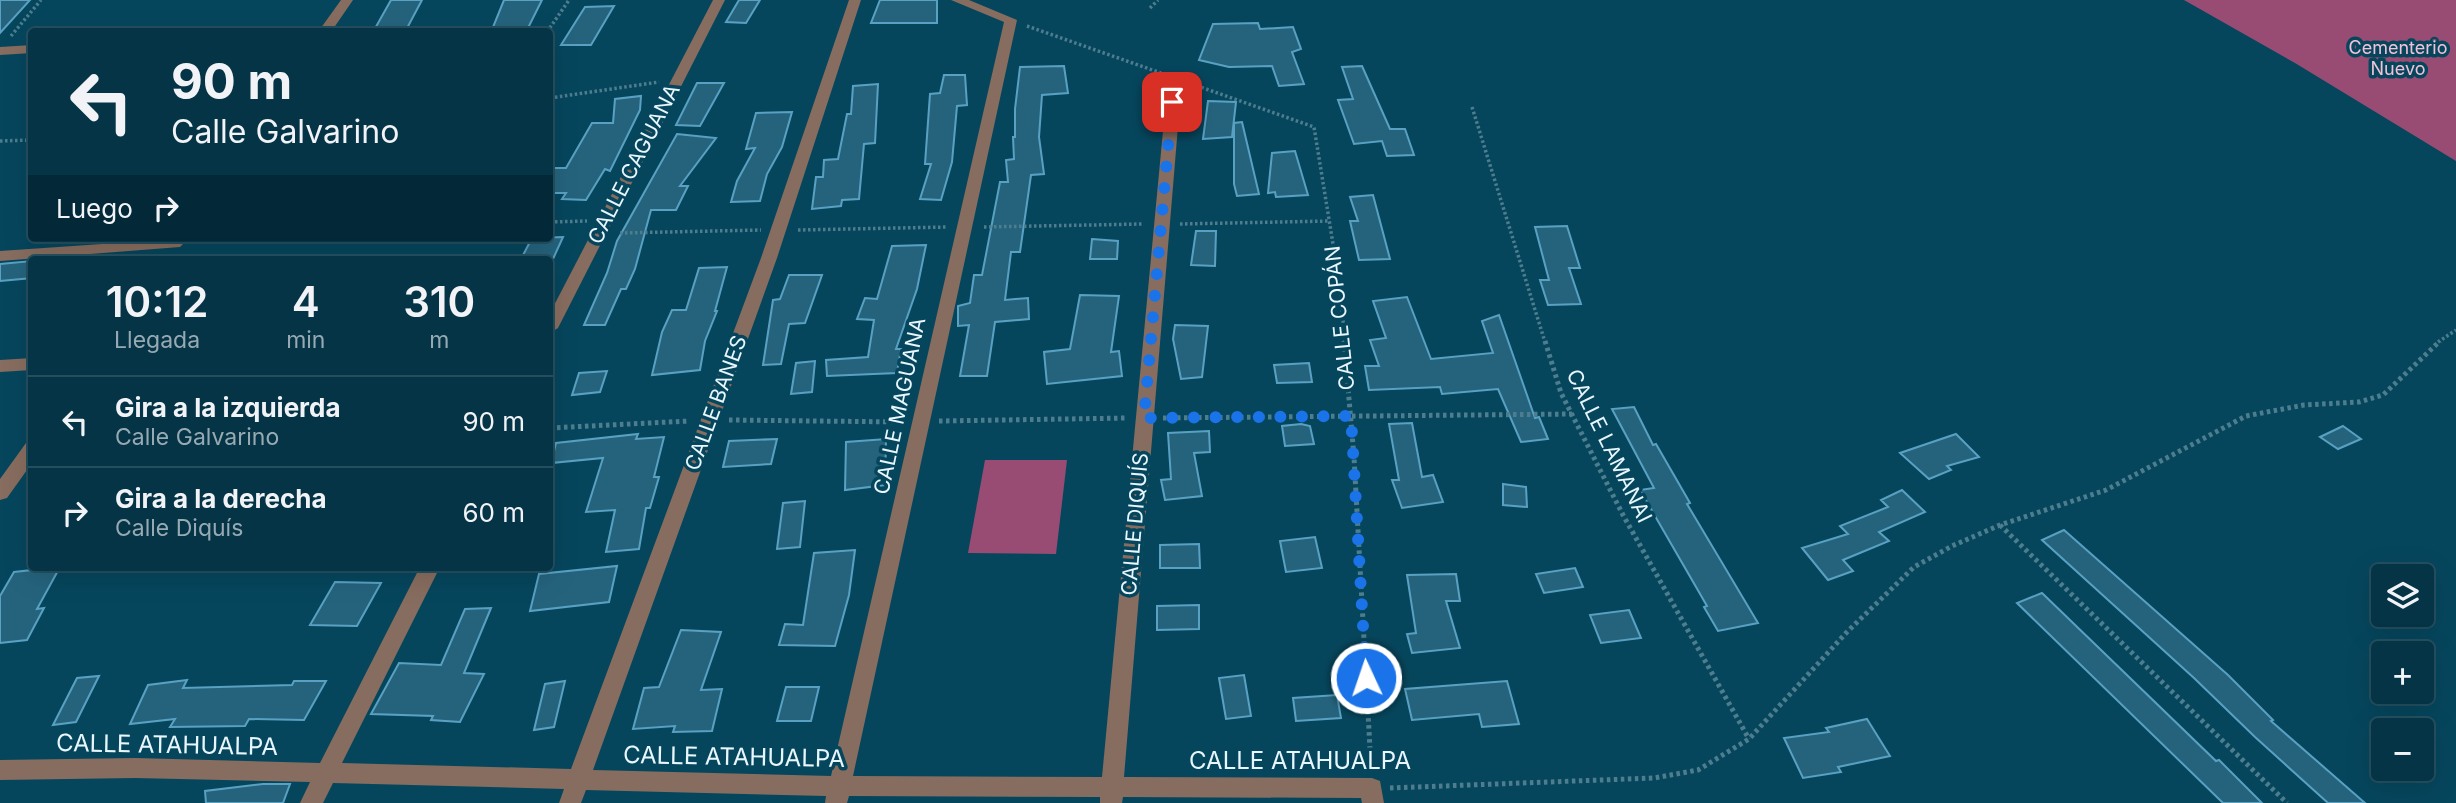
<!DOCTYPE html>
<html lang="es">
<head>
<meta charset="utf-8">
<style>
  :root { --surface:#043446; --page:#0d3c4d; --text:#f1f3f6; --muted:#97aab3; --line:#254f5f }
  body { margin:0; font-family:Inter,sans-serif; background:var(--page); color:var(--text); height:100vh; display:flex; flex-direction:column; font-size:26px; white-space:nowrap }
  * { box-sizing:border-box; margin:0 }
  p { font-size:23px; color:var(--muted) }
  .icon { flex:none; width:38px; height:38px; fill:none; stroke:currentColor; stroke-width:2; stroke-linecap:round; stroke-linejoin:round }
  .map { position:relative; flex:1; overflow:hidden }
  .sheet { position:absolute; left:28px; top:256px; width:525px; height:315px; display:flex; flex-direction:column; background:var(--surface); border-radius:7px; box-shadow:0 7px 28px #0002,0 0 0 2px var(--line) }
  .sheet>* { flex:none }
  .guide { position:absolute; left:28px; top:28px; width:525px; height:214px; border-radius:7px; box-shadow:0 7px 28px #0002,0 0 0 2px var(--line); background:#043446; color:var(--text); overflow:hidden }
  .tools { position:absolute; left:2371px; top:564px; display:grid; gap:14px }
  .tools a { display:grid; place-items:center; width:63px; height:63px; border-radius:7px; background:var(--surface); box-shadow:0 7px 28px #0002,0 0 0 2px var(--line); font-size:35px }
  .pin { position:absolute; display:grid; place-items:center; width:60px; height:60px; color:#fff; margin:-30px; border-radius:14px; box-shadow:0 4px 10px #0006 }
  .me { position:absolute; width:77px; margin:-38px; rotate:357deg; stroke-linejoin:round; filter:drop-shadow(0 0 5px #0008) }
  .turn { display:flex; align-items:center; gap:24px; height:147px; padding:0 28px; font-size:32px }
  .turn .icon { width:91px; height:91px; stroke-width:2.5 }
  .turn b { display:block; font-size:49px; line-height:60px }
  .then { display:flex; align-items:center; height:66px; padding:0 28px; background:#0003; gap:14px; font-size:26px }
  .eta { display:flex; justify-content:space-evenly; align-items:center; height:119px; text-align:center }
  .eta b { font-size:42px; font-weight:600; line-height:49px }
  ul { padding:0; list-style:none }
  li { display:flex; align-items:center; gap:21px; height:91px; padding:0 28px; border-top:2px solid var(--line) }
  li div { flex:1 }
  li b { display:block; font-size:26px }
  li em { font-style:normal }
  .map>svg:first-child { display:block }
</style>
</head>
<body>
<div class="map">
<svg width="2456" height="803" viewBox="0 0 2456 803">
  <rect width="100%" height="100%" fill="#06465d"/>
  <!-- green -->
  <g fill="#984c73">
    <path d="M2184,0H2456V161L2295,63Z"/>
    <path d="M985,460H1067L1056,554L968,553Z"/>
  </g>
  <!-- building -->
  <g fill="#25637d" stroke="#59a1c2" stroke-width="2">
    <path d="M0,0H30L0,33Z"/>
    <path d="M391,0H422L405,32H373Z"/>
    <path d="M504,0H542L526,32H491Z"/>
    <path d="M739,0H760L746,23L726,22Z"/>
    <path d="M880,0H937V23H871Z"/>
    <path d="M614,6L591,45H561L585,7Z"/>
    <path d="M1258,23L1260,29L1293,27L1301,49L1292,52L1304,84L1279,86L1272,66L1229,67L1199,60L1213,24Z"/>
    <path d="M1064,66L1068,93L1042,95L1039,137L1044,174L1031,175L1020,252H1011L1005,300L1028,298L1029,319L995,322L987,376H960L969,325L958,326V306L970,303L974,275H982L1000,182H1008L1006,160L1014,159L1013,137H1015V109L1020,67Z"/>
    <path d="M1362,66L1390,129H1405L1414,155L1387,156L1382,141L1354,144L1338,100L1353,99L1342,67Z"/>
    <path d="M944,75H965L967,105L957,106L952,162L941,200L920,199L931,164H925L930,94L940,93Z"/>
    <path d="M697,83H724L700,126L676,125Z"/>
    <path d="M878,84L875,143L864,144L859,199L842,200L841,206L812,209L816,177H823L824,160L838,159L847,114H851L853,86Z"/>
    <path d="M641,96L640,110L610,171L605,169L586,200L562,199L566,193H550V168H566L592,123H613L615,99Z"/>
    <path d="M1208,101L1236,102L1232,137L1203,139Z"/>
    <path d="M792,112L782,147L767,174L760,201L731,202L737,181L755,148L746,149L756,113Z"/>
    <path d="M1242,122L1259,194L1237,196L1234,184V123Z"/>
    <path d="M677,134L716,138L680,186H688L676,210H651L635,269L626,289H621L605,325H584L607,273L617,241Z"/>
    <path d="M1295,151L1308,195L1276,197L1275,192L1268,193L1272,153Z"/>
    <path d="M1373,195L1390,259L1359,260L1350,221H1358L1350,197Z"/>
    <path d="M1567,226L1580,268H1569L1581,304L1548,305L1540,280H1549L1535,227Z"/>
    <path d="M1196,231H1216L1215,266L1191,265Z"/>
    <path d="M563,237L553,259H521L532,238Z"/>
    <path d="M1092,239L1118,241L1117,259H1090Z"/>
    <path d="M926,245L917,289L896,349H901L897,373L827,376L826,360L868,357L874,320L857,319L865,298L877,299L892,246Z"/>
    <path d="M32,261V278L0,281V264Z"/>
    <path d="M727,267L715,311H717L705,341L700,370L652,375L662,332L672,310H686L699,268Z"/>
    <path d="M789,275H822L805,323L789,324L781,364L763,365L773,300L780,299Z"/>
    <path d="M1080,295L1119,296L1111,352L1119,351L1122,376L1047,384L1044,352L1070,349Z"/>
    <path d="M1407,297L1431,359L1493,353L1482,321L1499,315L1535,418L1539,417L1548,439L1521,442L1498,389L1442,394L1440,387L1369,390L1365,366H1379L1370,340L1386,338L1373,301Z"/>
    <path d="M1175,325L1208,326L1202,377L1181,379L1173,339Z"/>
    <path d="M815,361L812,392L791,394L796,363Z"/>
    <path d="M1309,363L1312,382L1277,383L1274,365Z"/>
    <path d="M607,371L600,392L572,395L579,373Z"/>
    <path d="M1634,407L1653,445L1656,444L1690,503L1687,504L1758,623L1718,631L1704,607L1707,606L1640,490L1654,488L1612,409Z"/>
    <path d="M1412,423L1422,477L1433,475L1443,502L1402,508L1392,480H1399L1389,424Z"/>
    <path d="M1301,424L1310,426L1314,444L1285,446L1282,426Z"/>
    <path d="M2343,426L2361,439L2338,449L2320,437Z"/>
    <path d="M1209,431L1210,452L1194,453L1202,496L1165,500L1161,480L1171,479L1168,433Z"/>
    <path d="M638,434L636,439L664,437L654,477H659L650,508H646L639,549L606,552L615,510L586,512L603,458L551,463L556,443Z"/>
    <path d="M1956,434L1979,457L1947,466L1951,470L1929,479L1900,453Z"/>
    <path d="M777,439L771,464L723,467L729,441Z"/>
    <path d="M886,439L885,485L845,490L846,442Z"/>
    <path d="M1503,484L1526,487L1527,507L1503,505Z"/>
    <path d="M1902,490L1925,512L1879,532L1889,541L1843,560L1853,571L1828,580L1802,548L1848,534L1840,526L1888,507L1881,500Z"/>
    <path d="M805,501L800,547L777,549L783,503Z"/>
    <path d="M2064,530L2228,675L2273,720L2271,721L2365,803H2328L2255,737L2194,678L2042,540Z"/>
    <path d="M1315,537L1322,568L1286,572L1280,541Z"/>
    <path d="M1199,544L1200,568H1160V545Z"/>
    <path d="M855,550L849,595L835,646L779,645L785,624L803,625L814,553Z"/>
    <path d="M617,566L609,602L530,611L539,574Z"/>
    <path d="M60,567L37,609L44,608L27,640L0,643V596L14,572Z"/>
    <path d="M1575,568L1583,587L1544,593L1536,574Z"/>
    <path d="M1456,574L1460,601H1446L1460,648L1412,653L1407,634L1416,633L1407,575Z"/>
    <path d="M335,582L381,583L357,626L310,625Z"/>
    <path d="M2042,593L2216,761L2219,760L2262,803H2223L2017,603Z"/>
    <path d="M1199,605V629L1157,630V606Z"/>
    <path d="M491,608L464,673L484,674L460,722L431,720L433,716L371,714L399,663L441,665L465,609Z"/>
    <path d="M1629,610L1641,638L1601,643L1590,615Z"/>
    <path d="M681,630L721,632L701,690L722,689L712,731L673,732L675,726L633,729L644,688L659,687Z"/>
    <path d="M1244,675L1251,716L1226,719L1219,678Z"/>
    <path d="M99,676L76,722L53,725L77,678Z"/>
    <path d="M187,680L183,688L292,685L294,681H326L304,720L249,719L245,726L170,727L175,719L130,724L148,685Z"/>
    <path d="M565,681L554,727L534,730L545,684Z"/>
    <path d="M1507,681L1519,724L1482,727L1479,714L1412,720L1405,689Z"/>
    <path d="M786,687H819L811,721H777Z"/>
    <path d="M1337,695L1341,718L1296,721L1293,698Z"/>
    <path d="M1867,719L1890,756L1838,767L1841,772L1803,778L1784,738L1829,732L1826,728Z"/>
    <path d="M263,784H290L283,803H206L205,791Z"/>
  </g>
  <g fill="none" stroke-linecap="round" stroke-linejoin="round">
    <!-- path-far1 -->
    <g stroke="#4d7d8f" stroke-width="3.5" stroke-dasharray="2.5 2.5" stroke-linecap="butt">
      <path d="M1150,8L1158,0"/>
      <path d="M1027,26L1161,73"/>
      <path d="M547,32L569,0"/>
      <path d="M11,36L41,0"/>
      <path d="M1192,84L1314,127L1340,287L1345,342"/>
      <path d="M550,98L659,82"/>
      <path d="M1472,107L1545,342"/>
      <path d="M0,141L32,140"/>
      <path d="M550,222L587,221"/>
      <path d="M1180,224L1329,221"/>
      <path d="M984,227L1143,224"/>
      <path d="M798,230L947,227"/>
      <path d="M620,233L761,230"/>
      <path d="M190,242L243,238"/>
      <path d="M2438,342L2456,330"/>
    </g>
    <!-- path -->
    <g stroke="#4d7d8f" stroke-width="5" stroke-dasharray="3.5 3.5" stroke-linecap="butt">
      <path d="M1344,341L1354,457L1371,767"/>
      <path d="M1545,341L1561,393L1623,515L1749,739"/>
      <path d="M1163,418L1572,414"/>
      <path d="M729,420L903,422"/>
      <path d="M939,421L1127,418"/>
      <path d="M550,428L689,421"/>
      <path d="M2000,525L2287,803"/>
      <path d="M1390,788L1654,778L1698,770L1749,739L1846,633L1914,567L1952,546L2000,525L2106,490L2246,416L2304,405L2359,402L2383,395L2440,341"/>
    </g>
    <!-- minor -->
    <g fill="#876d5f" fill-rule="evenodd">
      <path d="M341,0H353L331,32H318Z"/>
      <path d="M713,0H725L558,328L550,333V313Z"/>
      <path d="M849,0H861L777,258L593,770L831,776L1004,22L951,0H969L1017,20L853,776L1102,777L1168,78L1175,74L1182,78L1124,777L1372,778L1380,781L1384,803H1362L1361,798L1123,797L1122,803H1100V797L849,796L847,803H825L826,796L586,790L581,803H559L564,789L333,783L323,803H300L310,782L135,778L0,780V760L135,758L320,763L420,567H440L342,763L571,769L761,258Z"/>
      <path d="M32,45V53L0,55V47Z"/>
      <path d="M175,239L180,241L183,244L180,247L0,261V251Z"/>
      <path d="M32,358V370L0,372V360Z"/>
      <path d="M32,442V463L7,498L0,500V479L26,443Z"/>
    </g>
  </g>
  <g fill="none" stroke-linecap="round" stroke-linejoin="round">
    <!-- route -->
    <path stroke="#1a73e8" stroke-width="12" stroke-dasharray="0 21.6" d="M1172,102L1144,418L1351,416L1366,678"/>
  </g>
  <g text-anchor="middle" stroke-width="7" stroke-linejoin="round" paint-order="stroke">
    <!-- far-park labels -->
    <g font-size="18" fill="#f3c2d8" stroke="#06465d">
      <text x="2398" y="54">Cementerio<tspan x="2398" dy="21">Nuevo</tspan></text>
    </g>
    <!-- street labels -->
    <g font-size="21" fill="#e8f6fd" stroke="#06465d">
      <text transform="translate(634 164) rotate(-63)" y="7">CALLE CAGUANA</text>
      <text transform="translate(1340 318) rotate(-96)" y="7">CALLE COPÁN</text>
      <text transform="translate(716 403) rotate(-70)" y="7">CALLE BANES</text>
      <text transform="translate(900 406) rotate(-78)" y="7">CALLE MAGUANA</text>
      <text transform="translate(1609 446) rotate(64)" y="7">CALLE LAMANAI</text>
      <text transform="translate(1135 524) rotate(-85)" y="7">CALLE DIQUÍS</text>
    </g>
    <!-- near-street labels -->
    <g font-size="24" fill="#e8f6fd" stroke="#06465d">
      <text transform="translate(167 745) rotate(1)" y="8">CALLE ATAHUALPA</text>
      <text transform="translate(734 757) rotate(1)" y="8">CALLE ATAHUALPA</text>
      <text x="1300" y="769">CALLE ATAHUALPA</text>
    </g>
  </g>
</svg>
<div class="tools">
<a><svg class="icon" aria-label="layers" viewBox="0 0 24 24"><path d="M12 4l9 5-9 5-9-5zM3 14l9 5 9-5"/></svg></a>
<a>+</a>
<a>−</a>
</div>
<div class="pin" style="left:1172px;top:102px;background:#d93025"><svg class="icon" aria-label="arrive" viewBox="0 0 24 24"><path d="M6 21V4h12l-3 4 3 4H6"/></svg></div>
<svg class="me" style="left:1366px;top:678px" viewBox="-20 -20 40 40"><circle r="17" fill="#1a73e8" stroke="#fff" stroke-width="3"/><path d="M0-11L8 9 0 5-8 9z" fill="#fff"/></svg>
<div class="guide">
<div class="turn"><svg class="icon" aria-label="left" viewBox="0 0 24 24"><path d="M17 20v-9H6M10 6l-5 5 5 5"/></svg><div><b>90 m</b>Calle Galvarino</div></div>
<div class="then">Luego<svg class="icon" aria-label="right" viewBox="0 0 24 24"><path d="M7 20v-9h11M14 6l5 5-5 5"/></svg></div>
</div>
<section class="sheet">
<div class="eta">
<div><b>10:12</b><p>Llegada</p></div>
<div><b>4</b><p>min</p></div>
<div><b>310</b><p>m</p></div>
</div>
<ul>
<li><svg class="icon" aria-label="left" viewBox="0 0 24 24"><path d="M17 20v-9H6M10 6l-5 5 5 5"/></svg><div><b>Gira a la izquierda</b><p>Calle Galvarino</p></div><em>90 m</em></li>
<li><svg class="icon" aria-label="right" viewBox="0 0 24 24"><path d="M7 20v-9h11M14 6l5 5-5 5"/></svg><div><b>Gira a la derecha</b><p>Calle Diquís</p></div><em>60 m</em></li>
</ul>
</section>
</div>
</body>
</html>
